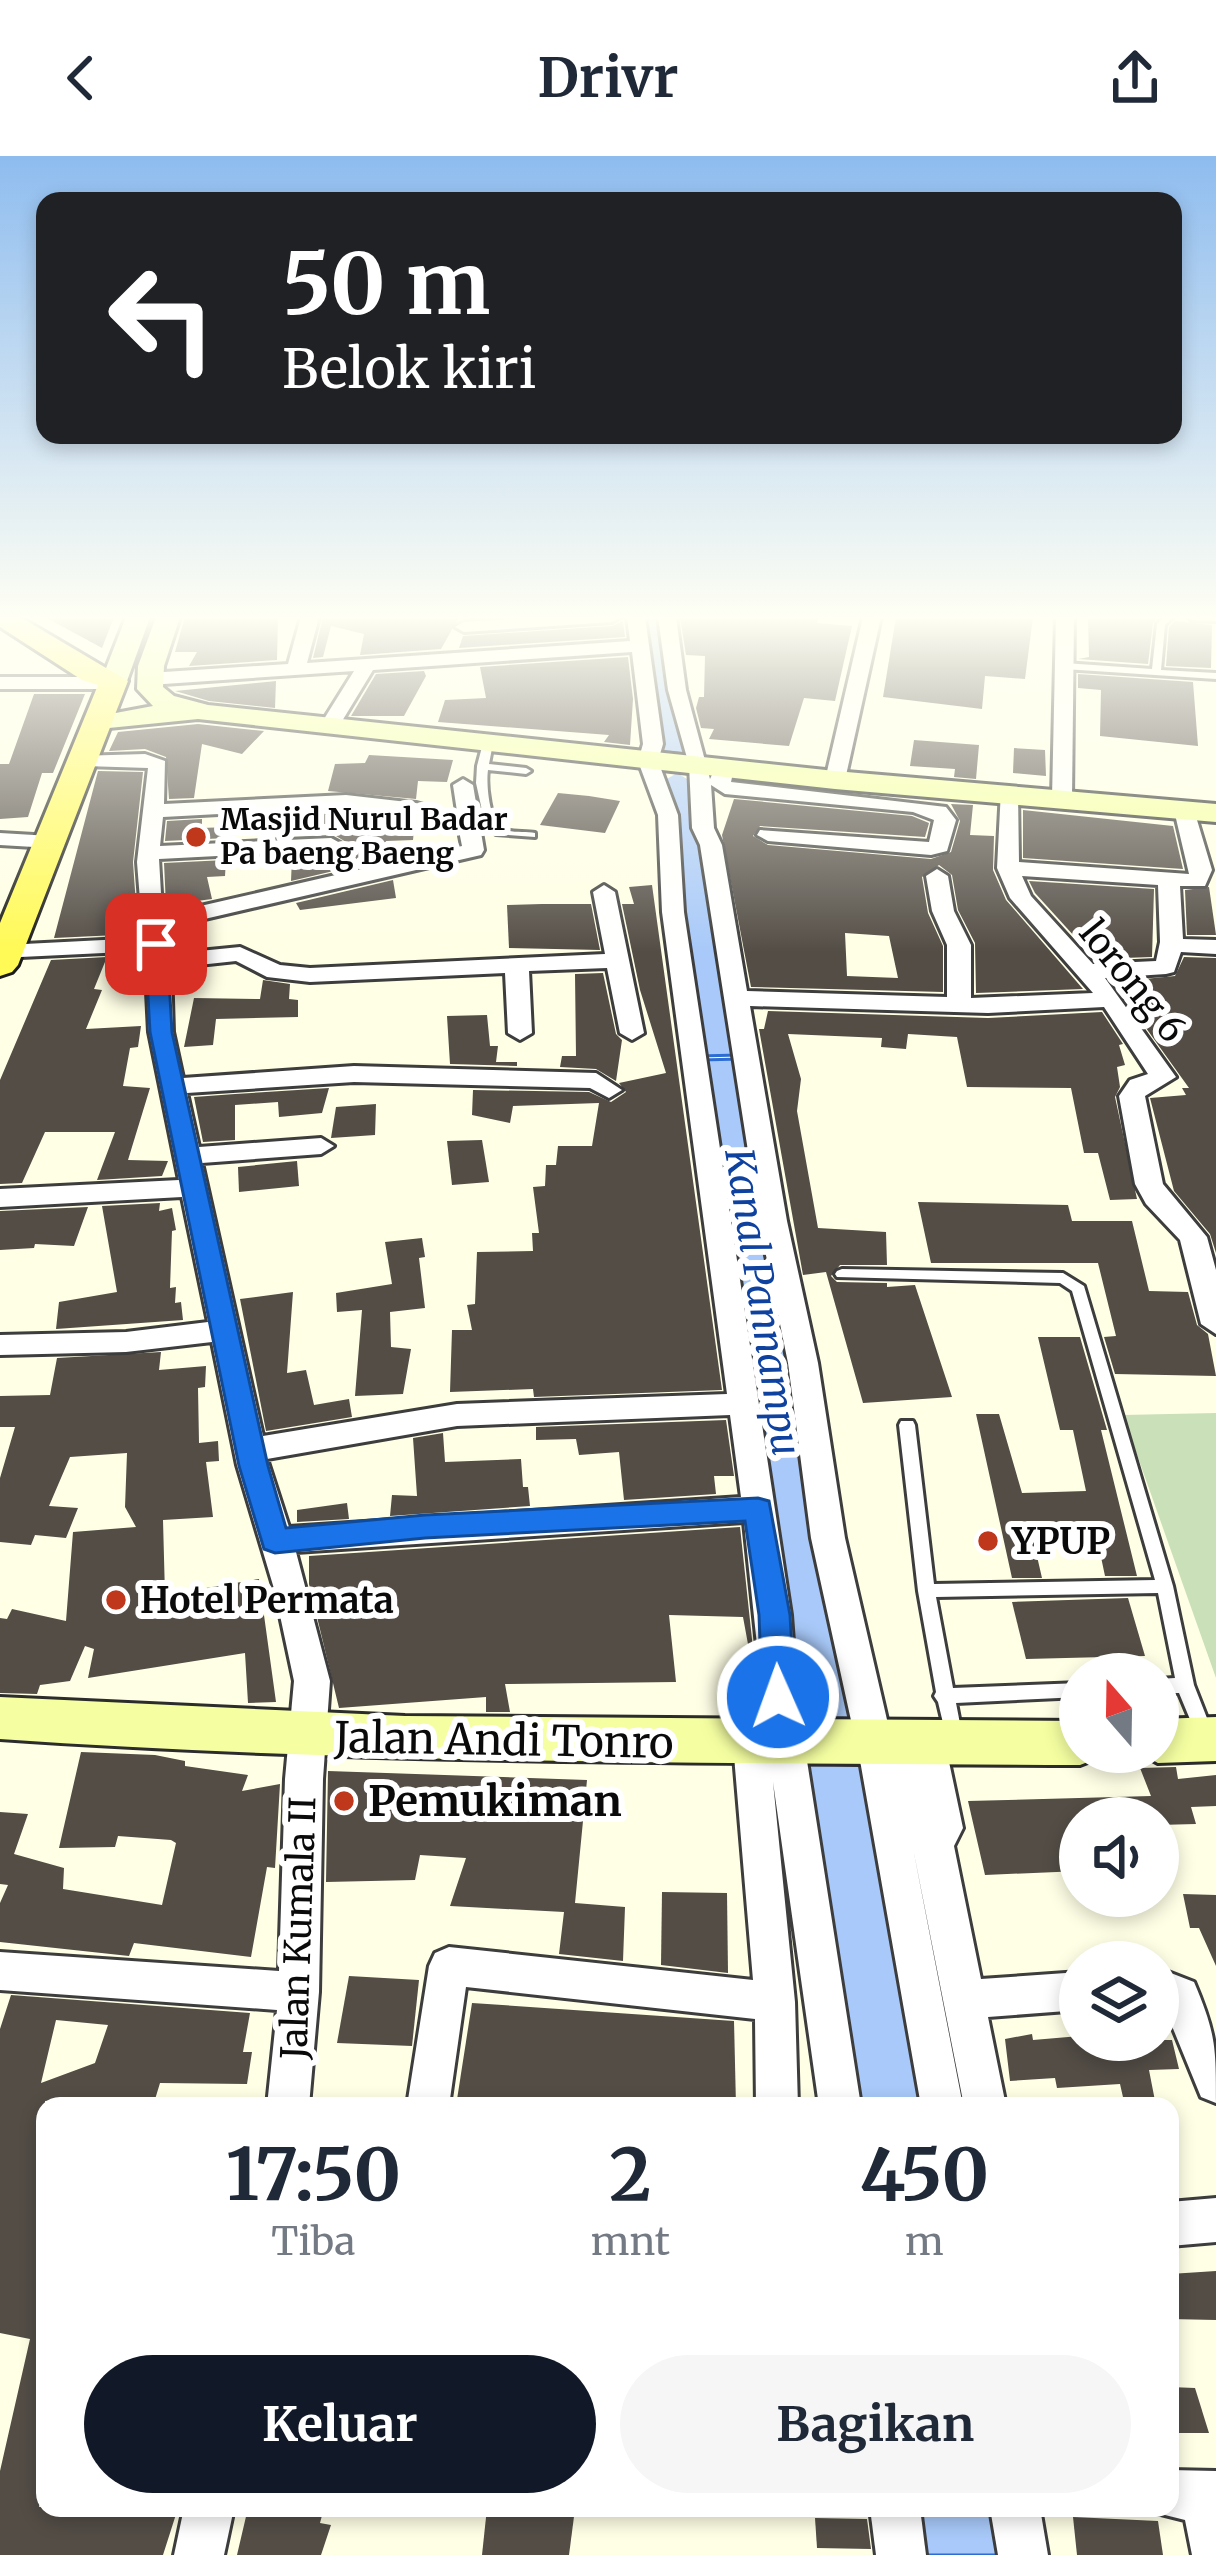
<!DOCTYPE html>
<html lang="id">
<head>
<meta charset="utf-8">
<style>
  :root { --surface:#fff; --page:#f6f6f7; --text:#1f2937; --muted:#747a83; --accent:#111827 }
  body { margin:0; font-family:Merriweather,serif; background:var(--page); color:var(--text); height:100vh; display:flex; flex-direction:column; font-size:45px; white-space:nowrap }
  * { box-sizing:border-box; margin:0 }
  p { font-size:39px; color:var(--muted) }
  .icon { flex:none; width:66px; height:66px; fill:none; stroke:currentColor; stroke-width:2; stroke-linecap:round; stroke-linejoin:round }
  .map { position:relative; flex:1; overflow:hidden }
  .sheet { position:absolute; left:36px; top:1941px; width:1143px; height:420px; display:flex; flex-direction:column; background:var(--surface); border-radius:24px; box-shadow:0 6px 18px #0003 }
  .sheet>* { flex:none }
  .top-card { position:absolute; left:36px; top:36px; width:1146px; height:252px; border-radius:24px; box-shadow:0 6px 18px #0003; background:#202124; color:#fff; overflow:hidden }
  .needle { width:78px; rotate:340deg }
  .buttons { position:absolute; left:1059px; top:1497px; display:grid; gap:24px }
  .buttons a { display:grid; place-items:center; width:120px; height:120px; border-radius:50%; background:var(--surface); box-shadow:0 6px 18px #0003; font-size:60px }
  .pin { position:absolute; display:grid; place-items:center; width:102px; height:102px; color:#fff; margin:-51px; border-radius:24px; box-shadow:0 6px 18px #0006 }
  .me { position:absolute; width:132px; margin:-66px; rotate:358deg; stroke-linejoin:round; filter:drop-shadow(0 0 9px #0008) }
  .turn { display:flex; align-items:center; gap:42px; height:252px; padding:0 48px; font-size:54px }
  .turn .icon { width:156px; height:156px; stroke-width:2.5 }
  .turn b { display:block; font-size:84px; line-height:102px }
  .eta { display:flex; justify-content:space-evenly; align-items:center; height:204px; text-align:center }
  .eta b { font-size:72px; font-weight:700; line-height:84px }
  .button { display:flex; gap:24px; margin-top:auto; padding:24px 48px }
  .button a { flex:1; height:138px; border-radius:72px; background:var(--accent); color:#fff; font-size:48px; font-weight:700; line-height:138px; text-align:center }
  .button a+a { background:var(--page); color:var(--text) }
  header { display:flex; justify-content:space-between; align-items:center; height:156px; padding:0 48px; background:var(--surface); font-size:54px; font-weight:700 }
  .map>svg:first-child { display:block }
</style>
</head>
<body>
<header><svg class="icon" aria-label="back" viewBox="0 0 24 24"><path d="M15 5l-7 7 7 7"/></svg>Drivr<svg class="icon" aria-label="share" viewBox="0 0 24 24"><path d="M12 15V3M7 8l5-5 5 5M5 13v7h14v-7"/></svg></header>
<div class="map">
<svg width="1216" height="2399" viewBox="0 0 1216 2399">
  <rect width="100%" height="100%" fill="#ffffe6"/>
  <!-- cemetery -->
  <path fill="#cae0b8" d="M1216,1257V1522L1123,1259Z"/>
  <!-- water -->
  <g fill="#a8c9f9" stroke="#2c6cd3" stroke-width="3">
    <path d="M640,461H661L685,598L658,595Z"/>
    <path d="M672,695L701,698L706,710L738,899L700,900Z"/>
    <path d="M740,903L924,1950H854L701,904Z"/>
    <path d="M912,2352H994L1003,2399H918Z"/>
  </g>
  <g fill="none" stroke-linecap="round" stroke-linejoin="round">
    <!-- river -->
    <path fill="#a8c9f9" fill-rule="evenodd" d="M677,617L692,626L717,757L712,764H688L683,757L662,626Z"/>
  </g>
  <!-- building -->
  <g fill="#534d46" fill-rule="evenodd">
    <path d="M45,461H114L102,492Z"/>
    <path d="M185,461H278L277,504L189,510L197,496H175Z"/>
    <path d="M323,461H459L441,493L360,499L364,478L331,470L323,501L313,502Z"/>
    <path d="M680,461H819L817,467L852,470L835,545L804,542L789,590L709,583L714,573L701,572L696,552L699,541H704L705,500L686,499Z"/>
    <path d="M896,461H1033L1025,523L985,520L982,553L883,541Z"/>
    <path d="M1099,461H1158L1153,467L1148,508L1078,503L1089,501L1088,463Z"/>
    <path d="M623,465L625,481L459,492L463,480L612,470Z"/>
    <path d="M1175,465L1212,469L1211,512L1166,510L1169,471Z"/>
    <path d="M628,501L633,543L630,589L604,586L609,579L438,566L445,544L486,542L480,511Z"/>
    <path d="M424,515L426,520L404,560H351L376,518Z"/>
    <path d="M1078,518L1193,526L1198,590L1100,580L1101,534L1078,532Z"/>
    <path d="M276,525L275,552L209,545L175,535Z"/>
    <path d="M34,538H85L53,617H42L28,661L0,663V608H9Z"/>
    <path d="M198,568L264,575L242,598L202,588L194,642L169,643L166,601L145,593L109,595L118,576Z"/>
    <path d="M914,584L979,589L976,623L954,621L955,613L910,610Z"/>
    <path d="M1014,592L1045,594L1046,620L1013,617Z"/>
    <path d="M369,599L453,604L447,626L418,625L416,643L328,635L335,608L365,607Z"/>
    <path d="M98,615L143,616L133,706L138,778L54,782Z"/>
    <path d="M558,637L589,640L620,645L605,677L540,669Z"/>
    <path d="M734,643L912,660L929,667L925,681L760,670L753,680L768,689L931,703L951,696L960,665L951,648L973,649L970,679L994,680L993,714L1006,744L1083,833L976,837L975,787L958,754L952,719L939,709L922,721L928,757L943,790V836L751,831L722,679ZM845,777L889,780L898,822L847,820Z"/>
    <path d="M1023,654L1173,670L1183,713L1023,702Z"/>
    <path d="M346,656L406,662L414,674L413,684L386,685L389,702L291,725L292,701L331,698L346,686L331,677L292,679V675H287L288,659Z"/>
    <path d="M202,663V672L227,671V682L165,685L167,665Z"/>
    <path d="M226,704L225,720L207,721L212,743L166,749L164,707Z"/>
    <path d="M393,724L396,742L300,754L296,747Z"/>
    <path d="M1029,725L1154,733L1152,801L1095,803L1035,737Z"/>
    <path d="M652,729L722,1234L534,1241L533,1233L450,1236L452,1174H472L467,1149L475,1148L477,1096L533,1095L532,1077H539L533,1031L545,1030L546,1009H556L558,990H592L599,947L513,950L510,967L472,959L473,934L589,936L611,946L626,936L619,927L666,917L640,834L622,748H634L629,731Z"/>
    <path d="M1209,731L1216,779H1187L1185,734Z"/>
    <path d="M542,748H591L600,794L509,792L507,749Z"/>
    <path d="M107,801L94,833L102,834L86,873L141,870L138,891L130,892L123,930L150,932L128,1004L168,1005L162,1020L97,1024L115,976H45L22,1027L0,1028V924L51,804Z"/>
    <path d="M1184,801L1216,802V1097L1210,1078L1174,1035L1150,942L1186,939L1182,932H1189L1113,826L1175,820Z"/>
    <path d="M603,817L616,878L622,884L616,925L596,913L560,911L562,900H576L575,818Z"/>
    <path d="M263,824L290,828L289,843L298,844V861L216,863L213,889L184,891L194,842L260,843Z"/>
    <path d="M768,855L988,862L1102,856L1123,888L1119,889L1125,909L1117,911L1120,931L1115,941L1137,1043L1110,1044L1098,997H1084L1071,932L967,931L957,881L908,878L906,893L881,891L882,882L788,878L801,923L797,955L818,1072L886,1076L887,1109H840L831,1120L837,1126L887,1127V1131L915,1129L952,1241L863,1247L826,1116L803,1119L759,873H764Z"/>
    <path d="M487,859L490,890H498L496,906H517V910L450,908L447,860Z"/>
    <path d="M329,932L322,957L279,961L278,946L235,949V938Z"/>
    <path d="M235,938V984L203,986L194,941Z"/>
    <path d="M376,948L375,979L331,982L336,951Z"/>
    <path d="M482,984L489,1026L452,1029L447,985Z"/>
    <path d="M297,1005L299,1030L239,1036L238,1011Z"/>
    <path d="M918,1046L1068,1049L1072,1065H1132L1149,1135L1188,1136L1197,1169L1208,1178L1216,1220L1115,1218L1104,1181L1116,1180L1098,1107H931Z"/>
    <path d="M160,1047L159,1055L172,1052L176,1074L172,1075L170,1132L176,1131L175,1147L181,1146L183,1164L56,1173L59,1146L117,1136L102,1050Z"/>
    <path d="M88,1051L74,1090L35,1088L34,1092L0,1094V1055Z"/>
    <path d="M422,1082L425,1101L419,1102L425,1152L390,1156L391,1191L411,1193L403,1238L355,1240L362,1154L337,1156L336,1137L392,1128L385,1086Z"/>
    <path d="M293,1136L287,1217L306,1214L314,1249L349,1243L352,1261L266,1275L240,1143Z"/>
    <path d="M1038,1181H1080L1107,1274H1101L1137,1420H1105L1094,1368L1030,1370L1042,1422H1012L976,1258H999L1022,1337L1086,1335L1073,1274H1060Z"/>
    <path d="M161,1196L159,1214L206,1210L205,1231L198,1232L199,1287L218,1285L219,1305L206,1306L213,1361L163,1364L165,1439L259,1423L276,1546L248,1547L245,1497L88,1522L94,1493L85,1490L70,1525L40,1529L37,1538L0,1537V1462L7,1463L12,1453L66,1465L73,1376L136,1371L125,1351L127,1297L70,1301L49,1350L78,1352L66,1382L35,1379L31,1389L0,1386V1322L15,1271H0V1240L50,1239L57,1202Z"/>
    <path d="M726,1264L734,1320H714L716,1338L624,1344L619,1296L579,1299L576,1283L536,1284V1271Z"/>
    <path d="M443,1277L445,1306L521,1303L523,1331H528L530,1350L390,1360L392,1339L417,1340L413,1282Z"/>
    <path d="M347,1347L349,1363L297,1366V1354Z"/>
    <path d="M740,1371L759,1549H750V1499L743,1461L669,1459L676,1526L505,1528L510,1556H486V1541L339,1552L309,1428V1400Z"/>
    <path d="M1128,1442L1145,1500L1026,1503L1012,1446Z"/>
    <path d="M81,1596L155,1599L185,1605V1610L248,1619L242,1635L280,1628L275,1712L267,1711L251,1801L134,1787L129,1800L0,1786V1747L8,1729L0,1728V1656L28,1658L14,1698L64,1712L63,1733L162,1749L176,1687L171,1684L118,1680L115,1691L59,1692Z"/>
    <path d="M1176,1611L1178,1623L1216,1619V1650L1191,1651L1196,1668L1158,1669V1662H1080V1715L985,1719L968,1645L1151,1640L1140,1612Z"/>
    <path d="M328,1615L587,1624L575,1747L625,1751L623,1805L559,1798L564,1756L450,1750L466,1702L420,1699L415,1724L326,1726Z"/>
    <path d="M662,1736L727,1737L728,1817L661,1809Z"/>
    <path d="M1183,1738L1216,1739V1810L1199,1772H1190Z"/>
    <path d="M349,1820L419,1824L412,1890L337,1887Z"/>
    <path d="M11,1839L250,1857L243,1896H252L247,1928L160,1927L153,1950L89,1941L45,1945V2321L39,2351L178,2352L163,2399H0V2315L30,2183L0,2177V1873ZM56,1864L108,1869L95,1907L41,1927Z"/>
    <path d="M472,1847L734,1865L736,1950H456Z"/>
    <path d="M1032,1878L1033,1884L1080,1880V1884H1172L1179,1913L1149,1914L1156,1950H1125L1120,1928L1057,1932L1055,1922L1010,1925L1005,1883Z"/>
    <path d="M1216,2115V2164L1170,2163V2118Z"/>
    <path d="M1170,2231L1195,2232L1209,2277H1170Z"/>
    <path d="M248,2352H324L320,2367L331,2369L321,2399H237Z"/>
    <path d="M487,2352L575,2353L569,2399H482Z"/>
    <path d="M1073,2361L1158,2365L1163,2399H1077Z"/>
    <path d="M815,2362L867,2363L871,2393L817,2392Z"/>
  </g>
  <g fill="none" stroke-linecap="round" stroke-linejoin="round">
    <defs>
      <g id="lane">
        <path d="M1164,461H1173L1165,469L1161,514L1216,517V523L1064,513L1059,510L1064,507L1152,513L1157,468Z"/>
        <path d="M1188,461H1216V465L1192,464Z"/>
        <path d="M488,584L493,587L489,608L526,612L531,615L526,618L488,614C486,627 489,667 503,673C511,677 526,675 535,677V681L496,678L485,668L476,627L477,610L483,587Z"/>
        <path d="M842,1113L1063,1117L1084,1130L1173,1430L1194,1529L1214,1580L1211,1585L1205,1588L1199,1585L1179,1537H1158V1523L1175,1522L1158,1437L936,1441L953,1532L1080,1527V1541L956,1547L963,1583L960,1588L954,1591L948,1588L938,1546L934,1540L936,1536L918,1435L899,1269L901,1265H913L915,1269L934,1428L1155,1424L1072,1135L1060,1127L837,1121L835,1118L837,1115Z"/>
      </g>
      <g id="street">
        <path d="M301,461H319L307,507L630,485L627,461H645L663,588L658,605L678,659L684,756L791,1459L797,1541L861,1950H819L773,1626L795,1846L798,1950H756L755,1863L466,1831L449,1950H407L429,1810L435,1797L449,1791L753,1824L733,1588L738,1577L751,1573L767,1584L744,1366L296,1396L330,1525L323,1623L319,1836L309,1950H267L277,1854L0,1834V1796L279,1815L285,1623L294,1525L275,1436L237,1309L212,1186L126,1196L0,1199V1179L126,1176L208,1166L182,1041L0,1051V1033L179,1024L149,876L145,795L0,802V790L5,789L143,782L137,706L148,612L85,610L78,608V600L145,598L165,605L164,648L346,639L416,647L423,649L432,663L458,662L453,629L463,623L473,629L484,694L481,699L196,765L163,768L169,798L240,791L280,809L310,812L605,798L593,736L604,729L615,736L644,877L632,884L620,877L607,812L529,815L532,877L520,884L508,877L505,817L310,826L267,821L236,805L171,812L173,876L183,922L354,910L596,917L622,934L609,942L590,932L354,926L187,937L199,991L321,982L334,990L321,998L202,1007L263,1280L457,1248L727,1238L662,756L658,659L638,605L643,588L632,496L373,514L336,575L329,577L319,571L354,515L149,529L140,523L149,517L288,508ZM346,651L409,658L419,673L459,675L462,690L196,751L162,754L159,703L331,694L342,688L331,682L160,690L163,661ZM730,1259L741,1341L289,1371L267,1303L457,1270Z"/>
        <path d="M539,461H621L612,466L464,476L455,471L464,466Z"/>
        <path d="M658,461H676L686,534L710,623L717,608L724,606L734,612L731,626L946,651L956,664L947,695L931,699L768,685L757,679L760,674L929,686L934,664L913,656L725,638L711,629L714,672L722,689L747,835L947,841V789L932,755L926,720L937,713L948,720L954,755L971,789V842L1093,837L1010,742L997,712L1001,634L1018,638L1019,706L1189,718L1174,654L1184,648L1194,654L1212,714L1205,730H1180L1183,783L1216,784V798L1181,796L1174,816L1166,818L1105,822L1176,921L1145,940L1163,1028L1207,1081L1216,1114V1178L1201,1168L1180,1084L1146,1048L1135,1028L1119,940L1130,924L1148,918L1104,851L988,857L750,850L787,1065L818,1207L845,1382L891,1581L905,1574L940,1576L945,1587L963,1672L954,1690L981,1823L1080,1816V1854L988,1861L1006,1950H964L913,1692L963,1950H921L861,1610L811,1382L788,1207L759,1065L700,689L692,672L689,609L668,534ZM1022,720L1158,729L1160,786L1156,805L1093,808L1031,740Z"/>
        <path d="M863,461H881L845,624L835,630L825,624Z"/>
        <path d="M1056,461H1074L1072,642L1062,648L1052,642Z"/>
        <path d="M0,521H113L122,527L113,533H0Z"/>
        <path d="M0,677L51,680L62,686L51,692L0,689Z"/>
        <path d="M1158,1812L1194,1826C1216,1878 1216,1891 1216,1947L1201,1941L1165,1853L1158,1850Z"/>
        <path d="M1216,2042V2086L1170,2090V2046Z"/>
        <path d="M1170,2314L1216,2315V2399H1192L1185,2364L1153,2356L1151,2352H1170Z"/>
        <path d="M184,2352H234L224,2399H174Z"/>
        <path d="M870,2352H920L926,2399H876Z"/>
        <path d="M990,2352H1040L1048,2399H998Z"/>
      </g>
      <g id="secondary">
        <path d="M126,461H150L127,525L114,533L101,525Z"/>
        <path d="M156,461H180L164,510L163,531L174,540L208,549L835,615L1216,648V666L835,633L198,563L89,574L85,568L89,562L153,550L137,533L138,510Z"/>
        <path d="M0,1541L405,1560L1080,1565V1596H1101L1098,1602L1080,1609C720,1607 360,1608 0,1583Z"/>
        <path d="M1216,1561V1605L1158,1607L1138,1596H1158V1563Z"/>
      </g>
      <path id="primary" d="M0,461H20L128,525L18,809L12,816L0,820V767L98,529L82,524L0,471Z"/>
    </defs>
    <!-- lane casing -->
    <use href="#lane" stroke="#3d3d3d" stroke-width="6"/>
    <!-- street casing -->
    <use href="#street" stroke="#3d3d3d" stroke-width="6"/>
    <!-- secondary casing -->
    <use href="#secondary" stroke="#2c2c2c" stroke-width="6"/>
    <!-- primary casing -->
    <use href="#primary" stroke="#1b1b1b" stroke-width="6"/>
    <!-- lane -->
    <use href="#lane" fill="#fff" fill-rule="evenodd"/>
    <!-- street -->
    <use href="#street" fill="#fff" fill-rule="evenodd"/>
    <!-- secondary -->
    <use href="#secondary" fill="#f5ffa1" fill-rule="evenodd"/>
    <!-- primary -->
    <use href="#primary" fill="#fffa56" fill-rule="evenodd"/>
  </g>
  <!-- sky -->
  <linearGradient id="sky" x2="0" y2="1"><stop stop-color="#8ebcef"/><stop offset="0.58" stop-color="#fffff4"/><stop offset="1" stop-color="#fffff4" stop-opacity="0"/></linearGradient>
  <rect width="1216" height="796" fill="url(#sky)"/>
  <!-- route -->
  <path fill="#1a73e8" stroke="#114b97" stroke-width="3" d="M156,781L167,788L172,876L268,1310L286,1372L425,1359L758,1342L769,1345L790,1459L795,1541L790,1550L778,1554L767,1550L762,1541L759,1459L745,1365L425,1382L275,1397L264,1393L239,1310L150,876L145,788Z"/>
  <!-- markers -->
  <g fill="#bf381c" stroke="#fff" stroke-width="4.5">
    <circle cx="196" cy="681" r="12"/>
    <circle cx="988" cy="1385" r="12"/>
    <circle cx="116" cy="1444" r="12"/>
    <circle cx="344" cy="1645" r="12"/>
  </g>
  <g text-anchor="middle" stroke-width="12" stroke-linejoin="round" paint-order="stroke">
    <!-- far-poi labels -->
    <g font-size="30" font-weight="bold" fill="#0a0a0a" stroke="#fff" text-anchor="start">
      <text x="220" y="674">Masjid Nurul Badar<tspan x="220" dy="34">Pa baeng Baeng</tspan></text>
    </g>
    <!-- street labels -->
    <g font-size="36" fill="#0a0a0a" stroke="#fff">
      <text transform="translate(1133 825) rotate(51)" y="13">lorong 6</text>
      <text transform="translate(298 1772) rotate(-88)" y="13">Jalan Kumala II</text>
    </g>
    <!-- poi labels -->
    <g font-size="36" font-weight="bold" fill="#0a0a0a" stroke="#fff" text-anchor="start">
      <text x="1012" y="1398">YPUP</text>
      <text x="140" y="1457">Hotel Permata</text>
    </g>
    <!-- water labels -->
    <g font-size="39" font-style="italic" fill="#0f419f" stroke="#fff">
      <text transform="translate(763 1146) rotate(81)" y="14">Kanal Pannampu</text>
    </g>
    <!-- near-street labels -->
    <g font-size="42" fill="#0a0a0a" stroke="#fff">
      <text transform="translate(504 1584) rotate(1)" y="15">Jalan Andi Tonro</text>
    </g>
    <!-- near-poi labels -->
    <g font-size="42" font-weight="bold" fill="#0a0a0a" stroke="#fff" text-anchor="start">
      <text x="368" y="1660">Pemukiman</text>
    </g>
  </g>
</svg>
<div class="buttons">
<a><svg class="needle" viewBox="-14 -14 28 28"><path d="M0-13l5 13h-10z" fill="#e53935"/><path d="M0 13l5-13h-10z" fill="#747a83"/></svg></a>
<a><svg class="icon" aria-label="sound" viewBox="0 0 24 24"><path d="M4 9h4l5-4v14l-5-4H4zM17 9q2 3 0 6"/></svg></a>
<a><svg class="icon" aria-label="layers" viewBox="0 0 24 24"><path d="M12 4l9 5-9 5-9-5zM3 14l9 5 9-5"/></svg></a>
</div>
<div class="pin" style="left:156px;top:788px;background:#d93025"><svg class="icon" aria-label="arrive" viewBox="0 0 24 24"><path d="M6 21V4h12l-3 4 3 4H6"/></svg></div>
<svg class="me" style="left:778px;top:1541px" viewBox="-20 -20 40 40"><circle r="17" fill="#1a73e8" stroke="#fff" stroke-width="3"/><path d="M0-11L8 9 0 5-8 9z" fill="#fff"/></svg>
<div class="top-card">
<div class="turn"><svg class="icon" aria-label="left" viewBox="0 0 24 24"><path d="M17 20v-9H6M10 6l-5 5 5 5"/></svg><div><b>50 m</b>Belok kiri</div></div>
</div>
<section class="sheet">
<div class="eta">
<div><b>17:50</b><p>Tiba</p></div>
<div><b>2</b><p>mnt</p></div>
<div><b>450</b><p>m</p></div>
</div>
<div class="button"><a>Keluar</a><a>Bagikan</a></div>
</section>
</div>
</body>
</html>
